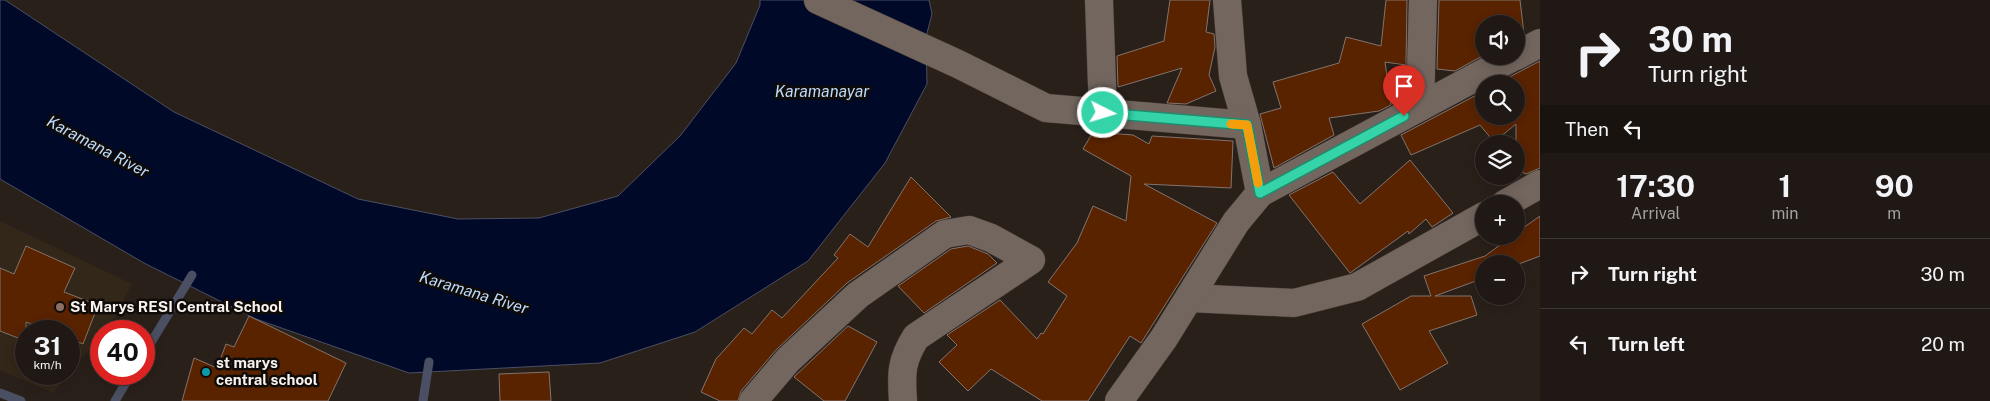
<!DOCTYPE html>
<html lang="en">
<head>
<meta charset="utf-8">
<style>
  :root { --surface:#201814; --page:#28211d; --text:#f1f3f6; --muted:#a2a0a0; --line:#3d3734 }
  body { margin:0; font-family:"Public Sans",sans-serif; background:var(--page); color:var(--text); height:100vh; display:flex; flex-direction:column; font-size:19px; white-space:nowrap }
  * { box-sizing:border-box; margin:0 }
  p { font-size:16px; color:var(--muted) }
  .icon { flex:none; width:28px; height:28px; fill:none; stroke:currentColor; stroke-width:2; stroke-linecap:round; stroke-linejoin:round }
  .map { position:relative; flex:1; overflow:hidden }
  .panel { display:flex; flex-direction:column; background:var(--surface); width:450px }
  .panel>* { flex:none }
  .hud { background:#201814; color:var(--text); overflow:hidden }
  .fabs { position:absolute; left:1475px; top:15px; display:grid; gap:10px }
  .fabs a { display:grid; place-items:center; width:50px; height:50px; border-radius:50%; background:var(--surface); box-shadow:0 2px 12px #0003,0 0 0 1px var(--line); font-size:25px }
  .speed { position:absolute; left:15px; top:320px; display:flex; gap:10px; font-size:25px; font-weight:700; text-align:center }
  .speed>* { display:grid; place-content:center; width:65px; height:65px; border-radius:50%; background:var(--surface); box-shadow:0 2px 12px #0003,0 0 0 1px var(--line); line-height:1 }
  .speed small { font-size:12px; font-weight:400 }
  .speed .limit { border:8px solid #d22; background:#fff; color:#111 }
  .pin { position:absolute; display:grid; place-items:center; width:42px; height:42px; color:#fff; margin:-51px -21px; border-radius:50% 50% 50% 0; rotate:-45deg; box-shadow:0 0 5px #0007 }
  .pin .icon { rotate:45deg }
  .me { position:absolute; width:55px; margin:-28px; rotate:95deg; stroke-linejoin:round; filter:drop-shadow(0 0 4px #0008) }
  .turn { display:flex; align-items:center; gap:18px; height:105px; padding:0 25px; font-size:22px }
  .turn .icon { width:65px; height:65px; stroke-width:2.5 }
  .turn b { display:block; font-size:35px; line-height:42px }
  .then { display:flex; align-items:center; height:48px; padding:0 25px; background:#0003; gap:10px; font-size:19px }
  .eta { display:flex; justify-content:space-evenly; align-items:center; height:85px; text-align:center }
  .eta b { font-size:30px; font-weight:700; line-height:35px }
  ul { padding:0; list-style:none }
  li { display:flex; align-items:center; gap:15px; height:70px; padding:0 25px; border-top:1px solid var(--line) }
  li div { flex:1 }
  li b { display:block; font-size:19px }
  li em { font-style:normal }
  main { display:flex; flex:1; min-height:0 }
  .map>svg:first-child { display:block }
</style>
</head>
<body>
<main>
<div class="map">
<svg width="1540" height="401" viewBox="0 0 1540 401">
  <rect width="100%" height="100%" fill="#2a201a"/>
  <!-- education -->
  <path fill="#332719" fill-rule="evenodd" d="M0,221L132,284L107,330L101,331V336L53,393L0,370ZM26,331H69V374H26Z"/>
  <!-- water -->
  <path fill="#000927" stroke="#4b4f63" d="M0,0H5L174,112L358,199L458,219L539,218L618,196L680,136L736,63L760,5V0H929L932,14L926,37L927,84L885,163L808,261L695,332L600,363L409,373L256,319L144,263L0,179Z"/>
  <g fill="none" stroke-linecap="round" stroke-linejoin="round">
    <!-- stream -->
    <g stroke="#4b4f63" stroke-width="9">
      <path d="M144,354L192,275"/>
      <path d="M0,393L21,401"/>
      <path d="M115,401L131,374"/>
      <path d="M423,401L429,362"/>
    </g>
  </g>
  <!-- building -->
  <g fill="#5a2300" stroke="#82746d">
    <path d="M1170,0H1210L1206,32L1214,34L1215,47L1209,75L1216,91L1186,104L1167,103L1182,68L1118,87L1117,56L1164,41Z"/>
    <path d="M1386,0H1407L1406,65L1385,62L1391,105L1379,111L1329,118L1334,135L1274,168L1260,114L1281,108L1273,82L1339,63L1346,37L1381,46Z"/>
    <path d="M1439,0H1520L1524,34L1516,38V24H1484V55L1455,71L1437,69Z"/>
    <path d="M1540,61V168L1526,174L1516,169V124L1494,142L1480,125L1411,155L1401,135L1484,91V116H1516V84H1496Z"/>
    <path d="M1093,132L1133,135L1149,144L1152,136L1233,141L1231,188L1144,184L1217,223L1141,343L1130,336L1088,401H1042L991,369L968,391L939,362L957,345L947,335L1000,300L1037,339L1041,333L1043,334L1067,296L1048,282L1077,243L1093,206L1126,221L1131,176L1083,149Z"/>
    <path d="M1410,160L1453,213L1432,227L1426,219L1409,234L1408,231L1350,273L1289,195L1333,172L1360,204Z"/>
    <path d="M911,177L951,217L936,221L847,283L776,350L741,391L738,401H720L701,392L716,359L744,328L752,334L772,310L782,318L838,258L834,255L850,234L868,247Z"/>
    <path d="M1540,216V256L1516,265L1484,264V278L1435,296H1471L1477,315L1429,331L1448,363L1400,390L1362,324L1411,296H1431L1424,276L1485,256L1512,236H1516V233Z"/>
    <path d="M26,246L75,268L64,292L98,305L83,344L69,338V331H50L26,322V341L0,331V268L14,274Z"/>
    <path d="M968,246L988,254L997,263L924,313L898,286L951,249Z"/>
    <path d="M249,316L346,363L328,401H182L194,358L217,368L226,344L234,347Z"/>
    <path d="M848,326L877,342L845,401H824L794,377Z"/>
    <path d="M549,372L551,401H500L499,374Z"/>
  </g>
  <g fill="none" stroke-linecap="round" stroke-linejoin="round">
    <defs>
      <g id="street">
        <path d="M1099,0L1103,113"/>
        <path d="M1227,0L1233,76L1247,125"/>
        <path d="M1516,56L1540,43"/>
        <path d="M1420,107L1423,0"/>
        <path d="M1260,193L1515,56"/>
        <path d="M1505,204L1540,184"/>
        <path d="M1189,298L1294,303L1357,287L1484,216"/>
        <path d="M753,401L788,360L858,295L945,234L969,230L991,238L1031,260L916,337C901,361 901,373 903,401"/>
      </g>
      <path id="secondary" d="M818,0L958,64L1046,108L1247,125L1260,193L1236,222L1164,338L1119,401"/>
    </defs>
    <!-- street casing -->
    <use href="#street" stroke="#463c38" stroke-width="29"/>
    <!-- secondary casing -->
    <use href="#secondary" stroke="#463c38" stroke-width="29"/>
    <!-- street -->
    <use href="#street" stroke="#73665f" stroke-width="28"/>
    <!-- secondary -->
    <use href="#secondary" stroke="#73665f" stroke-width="28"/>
  </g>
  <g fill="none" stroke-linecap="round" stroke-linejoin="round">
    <defs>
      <path id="route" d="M1103,113L1247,125L1260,193L1404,116"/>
    </defs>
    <!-- route casing -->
    <use href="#route" stroke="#228a6d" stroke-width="12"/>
    <!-- route -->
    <use href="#route" stroke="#34d4a8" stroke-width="9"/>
    <!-- slow -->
    <path stroke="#f59e0b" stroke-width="9" d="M1231,124L1247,125L1258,183"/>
  </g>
  <!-- markers -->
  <circle fill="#8d6e63" stroke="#0f0b08" stroke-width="2" cx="60" cy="307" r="5"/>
  <circle fill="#0f9aa8" stroke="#0f0b08" stroke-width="2" cx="206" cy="372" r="5"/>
  <g text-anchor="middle" stroke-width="5" stroke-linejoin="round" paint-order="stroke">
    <!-- poi labels -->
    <g font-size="15" font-weight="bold" fill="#faf2ee" stroke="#0f0b08" text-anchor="start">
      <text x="70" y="312">St Marys RESI Central School</text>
      <text x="216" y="368">st marys<tspan x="216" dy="17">central school</tspan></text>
    </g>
    <!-- water labels -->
    <g font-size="16" font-style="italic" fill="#bdd9fc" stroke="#0f0b08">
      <text x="822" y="97">Karamanayar</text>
      <text transform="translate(98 146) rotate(28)" y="6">Karamana River</text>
      <text transform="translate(474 292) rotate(17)" y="6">Karamana River</text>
    </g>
  </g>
</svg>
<div class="fabs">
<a><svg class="icon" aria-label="sound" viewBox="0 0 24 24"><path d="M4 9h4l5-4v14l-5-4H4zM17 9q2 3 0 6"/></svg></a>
<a><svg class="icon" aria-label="search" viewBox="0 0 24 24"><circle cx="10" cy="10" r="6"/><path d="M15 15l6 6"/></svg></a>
<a><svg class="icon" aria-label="layers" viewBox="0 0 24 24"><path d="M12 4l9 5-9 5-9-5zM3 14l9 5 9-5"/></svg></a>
<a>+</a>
<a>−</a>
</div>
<div class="speed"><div>31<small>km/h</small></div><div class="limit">40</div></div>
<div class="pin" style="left:1404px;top:116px;background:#d93025"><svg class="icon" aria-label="arrive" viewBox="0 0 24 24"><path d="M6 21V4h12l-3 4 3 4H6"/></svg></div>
<svg class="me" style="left:1103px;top:113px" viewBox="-20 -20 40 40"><circle r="17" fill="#34d4a8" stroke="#fff" stroke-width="3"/><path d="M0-11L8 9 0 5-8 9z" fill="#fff"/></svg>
</div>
<section class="panel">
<div class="hud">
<div class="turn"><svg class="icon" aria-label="right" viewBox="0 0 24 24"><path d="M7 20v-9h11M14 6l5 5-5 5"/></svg><div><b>30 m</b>Turn right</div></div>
<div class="then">Then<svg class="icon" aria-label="left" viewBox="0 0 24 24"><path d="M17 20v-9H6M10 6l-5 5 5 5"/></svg></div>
</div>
<div class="eta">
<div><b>17:30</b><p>Arrival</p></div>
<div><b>1</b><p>min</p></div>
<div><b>90</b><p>m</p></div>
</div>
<ul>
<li><svg class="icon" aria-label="right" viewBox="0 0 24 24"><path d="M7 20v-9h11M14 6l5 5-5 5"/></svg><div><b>Turn right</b></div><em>30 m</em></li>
<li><svg class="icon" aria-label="left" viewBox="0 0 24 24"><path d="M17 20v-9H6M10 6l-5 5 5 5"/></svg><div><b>Turn left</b></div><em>20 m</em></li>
</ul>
</section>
</main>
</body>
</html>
